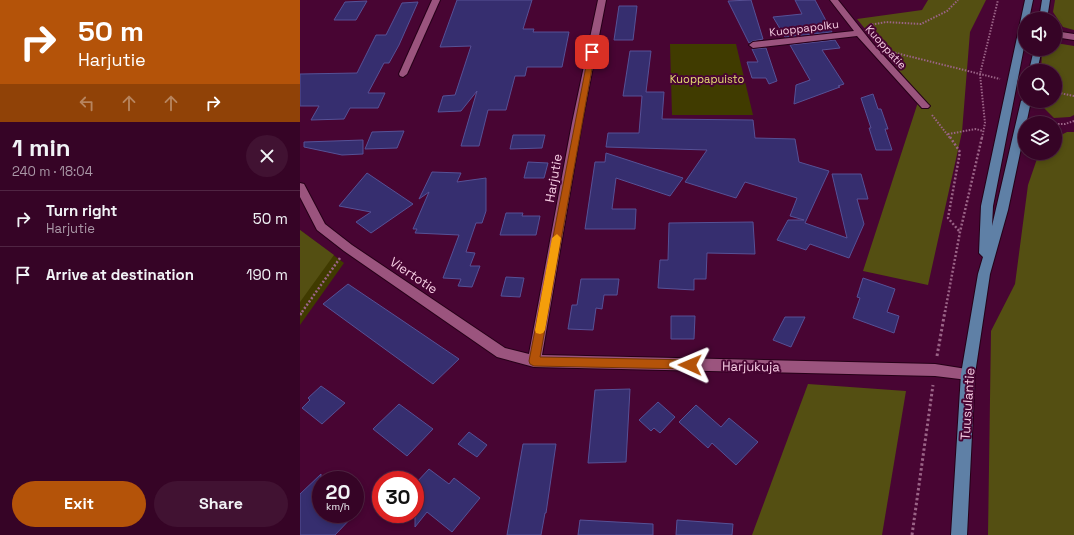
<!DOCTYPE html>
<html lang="en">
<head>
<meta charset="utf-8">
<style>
  :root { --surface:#360426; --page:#411232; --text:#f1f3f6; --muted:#aa98a7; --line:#502543; --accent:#b45309 }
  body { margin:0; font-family:"Space Grotesk",sans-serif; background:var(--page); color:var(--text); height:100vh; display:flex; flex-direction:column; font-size:15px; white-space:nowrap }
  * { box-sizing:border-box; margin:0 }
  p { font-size:13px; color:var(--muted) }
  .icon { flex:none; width:22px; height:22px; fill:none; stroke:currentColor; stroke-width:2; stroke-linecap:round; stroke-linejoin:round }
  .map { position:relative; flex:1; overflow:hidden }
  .panel { display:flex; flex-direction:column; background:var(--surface); width:300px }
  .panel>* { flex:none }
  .top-card { background:#b45309; color:#fff; overflow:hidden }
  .fabs { position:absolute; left:718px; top:12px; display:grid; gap:8px }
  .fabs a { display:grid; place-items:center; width:44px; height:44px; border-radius:50%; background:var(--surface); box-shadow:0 2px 6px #0003,0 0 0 1px var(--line); font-size:20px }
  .speed { position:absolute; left:12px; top:471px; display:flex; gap:8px; font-size:20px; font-weight:700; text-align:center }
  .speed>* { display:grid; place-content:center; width:52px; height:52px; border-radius:50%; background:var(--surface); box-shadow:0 2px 6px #0003,0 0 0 1px var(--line); line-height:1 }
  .speed small { font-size:10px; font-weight:400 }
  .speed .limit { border:6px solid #d22; background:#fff; color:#111 }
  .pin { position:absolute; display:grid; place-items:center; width:34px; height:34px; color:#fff; margin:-17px; border-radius:8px; box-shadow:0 2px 6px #0006 }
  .me { position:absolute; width:44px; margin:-22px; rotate:271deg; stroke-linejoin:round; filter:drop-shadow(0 0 3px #0008) }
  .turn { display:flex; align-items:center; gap:14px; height:84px; padding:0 12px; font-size:18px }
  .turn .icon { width:52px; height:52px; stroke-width:2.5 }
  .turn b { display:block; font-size:28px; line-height:34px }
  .lanes { display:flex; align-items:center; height:38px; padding:0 12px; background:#0003; justify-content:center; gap:20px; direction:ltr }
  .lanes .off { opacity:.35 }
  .round { display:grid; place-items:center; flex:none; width:42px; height:42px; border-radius:21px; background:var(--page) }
  .summary { display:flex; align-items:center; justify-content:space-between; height:68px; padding:0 12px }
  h1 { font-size:24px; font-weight:800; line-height:30px }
  .primary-button { display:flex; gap:8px; margin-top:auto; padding:8px 12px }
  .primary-button a { flex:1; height:46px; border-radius:24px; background:var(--accent); color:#fff; font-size:16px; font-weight:800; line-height:46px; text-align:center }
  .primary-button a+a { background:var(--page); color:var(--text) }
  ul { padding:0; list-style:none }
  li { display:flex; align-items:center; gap:12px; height:56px; padding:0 12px; border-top:1px solid var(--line) }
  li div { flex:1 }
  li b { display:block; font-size:15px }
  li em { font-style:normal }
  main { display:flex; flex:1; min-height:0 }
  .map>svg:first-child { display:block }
</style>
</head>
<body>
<main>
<section class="panel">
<div class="top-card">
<div class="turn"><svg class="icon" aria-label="right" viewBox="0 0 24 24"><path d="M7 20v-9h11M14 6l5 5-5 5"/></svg><div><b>50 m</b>Harjutie</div></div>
<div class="lanes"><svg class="icon off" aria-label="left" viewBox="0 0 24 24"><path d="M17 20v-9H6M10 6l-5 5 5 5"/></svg><svg class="icon off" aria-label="ahead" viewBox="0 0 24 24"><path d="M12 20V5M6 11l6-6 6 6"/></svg><svg class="icon off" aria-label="ahead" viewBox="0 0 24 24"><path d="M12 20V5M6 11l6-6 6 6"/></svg><svg class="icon" aria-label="right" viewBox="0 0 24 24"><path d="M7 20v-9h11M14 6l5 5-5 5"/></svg></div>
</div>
<div class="summary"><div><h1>1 min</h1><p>240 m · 18:04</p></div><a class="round"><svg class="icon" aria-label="close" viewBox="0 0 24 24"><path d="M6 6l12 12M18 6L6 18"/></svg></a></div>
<ul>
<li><svg class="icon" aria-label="right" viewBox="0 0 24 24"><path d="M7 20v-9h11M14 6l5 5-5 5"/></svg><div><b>Turn right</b><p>Harjutie</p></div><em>50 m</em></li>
<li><svg class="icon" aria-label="arrive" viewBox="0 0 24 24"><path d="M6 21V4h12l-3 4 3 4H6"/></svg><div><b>Arrive at destination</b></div><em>190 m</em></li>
</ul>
<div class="primary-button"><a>Exit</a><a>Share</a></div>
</section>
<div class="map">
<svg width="774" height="535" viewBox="0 0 774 535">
  <rect width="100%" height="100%" fill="#480533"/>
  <!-- green -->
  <g fill="#403b00">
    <path d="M370,44H436L453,115H372Z"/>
    <path d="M0,230L44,263L0,325Z"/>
  </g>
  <!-- forest -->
  <g fill="#544f12">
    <path d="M628,0H686L670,32L662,132L628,285L563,271L620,96L557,19L622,10Z"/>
    <path d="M755,0H774V30L763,27L753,12Z"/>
    <path d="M756,43L774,46V115L770,117L754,118L740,104V101H755V71H741L742,52L747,49H755Z"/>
    <path d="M767,132H774V535H688L691,331L715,284L728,185L739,153H755V138Z"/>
    <path d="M0,230L34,255L0,302Z"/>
    <path d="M508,384L606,391L582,535H452Z"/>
  </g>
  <!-- building -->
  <g fill="#362e6f" stroke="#565196">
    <path d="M157,0H232L223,29H234L233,32H269L262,67H227L225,76H215L206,110H188L179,146H161L177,91L161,111L138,112L143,96L155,95L171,46L140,47Z"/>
    <path d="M451,0L463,39L453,41L449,43L428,1Z"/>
    <path d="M495,0H515L532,32L485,37L473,17L502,14Z"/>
    <path d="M67,1L56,20H34L45,2Z"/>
    <path d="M118,2L99,45L89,63H84L68,93H85L78,108H50L44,119L11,120L19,106H0V74L57,73L76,35H86L102,3Z"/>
    <path d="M319,6H337L333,40H314Z"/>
    <path d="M535,40L540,48L522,50L544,84L538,86L540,87L494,104L496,85L510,80L490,45Z"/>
    <path d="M466,48L477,81L469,84L466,78H452L447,62H458L452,49Z"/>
    <path d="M330,51H351L346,92H364L362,119L453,120L455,138L495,139L499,162L529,171L505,223L547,238L532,174H561L568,199H557L564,224L549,258L510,244L506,250L477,240L488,220H504L490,216L497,198L445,182L436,198L385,182L407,150L306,147L308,133H339L342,96H323Z"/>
    <path d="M573,94L578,109H581L588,129H585L592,150H576L569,128H571L561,98Z"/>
    <path d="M104,131L97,148L65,149L72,132Z"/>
    <path d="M213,135H245L242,148L210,149Z"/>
    <path d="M63,140V154L42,155L4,147V142Z"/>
    <path d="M306,153L383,178L370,196L316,178L312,209H336L335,229H285L295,162H305Z"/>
    <path d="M228,162L248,163L244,178H224Z"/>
    <path d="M132,172L161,173L157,182L186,178V211L182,223H176L166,252L175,253L170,266H180L172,287L158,286L161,279L143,278L159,235L115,233L117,229H113L129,192L119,199Z"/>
    <path d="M67,173L113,204L71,233L56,222L71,212L39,206Z"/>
    <path d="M206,213H223L222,216H240L236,235H200Z"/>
    <path d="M453,222L455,254L407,253L406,279H394V290L358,288L360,260H368L369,223Z"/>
    <path d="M206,277L224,278L220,297L201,296Z"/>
    <path d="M563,278L595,289L587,312L599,316L594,333L553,318L560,298L557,297Z"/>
    <path d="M281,279H319L317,295H304L302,309L296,308L293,330L268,329L272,305H277Z"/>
    <path d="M48,284L100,319L159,359L133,384L23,304Z"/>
    <path d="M371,316H395L394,339H371Z"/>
    <path d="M485,317H505L491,347L473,340Z"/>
    <path d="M21,386L45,403L22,424L2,408L10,400L8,398Z"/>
    <path d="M330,389L326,462L288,463L295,390Z"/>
    <path d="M358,402L375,417L360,433L354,428L351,431L339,420Z"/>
    <path d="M99,404L133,429L107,456L73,429Z"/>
    <path d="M396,405L421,427L429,418L458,442L436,465L412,443L408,448L379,422Z"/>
    <path d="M169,432L187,445L177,457L158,444Z"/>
    <path d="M223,444H256L246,513H245L241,535H207Z"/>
    <path d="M129,469L149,484L154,478L180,498L152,532L127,512L115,527V484Z"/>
    <path d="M21,474V514H55L35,535H0V494Z"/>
    <path d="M280,520L353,524V535H278Z"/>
    <path d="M377,520L433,524L432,535H376Z"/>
  </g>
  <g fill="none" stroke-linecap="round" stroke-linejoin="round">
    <defs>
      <g id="minor">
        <path d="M132,0H140L107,74L103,77L100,76L99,74Z"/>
        <path d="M298,0H306L282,123L242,355L635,364L673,370L675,374L673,378L668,380L635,376L234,367L197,357L44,251L17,230L0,197V183L4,184L25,224L52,245L205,348L229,354L272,123Z"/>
        <path d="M530,0H538L573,44L628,104L630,106L628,108H622L557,36L453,48L449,45L453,42L554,31Z"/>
        <path d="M755,31L774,34V40L755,37Z"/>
      </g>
      <g id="major">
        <path d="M725,0H733L729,19H725V42L693,206L692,226L721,101L725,98V101H731L708,210L690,274L675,374L667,535H651L661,374L678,274L683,257L679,253L681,206Z"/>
        <path d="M742,0H750L747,19H739Z"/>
        <path d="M734,49H742L737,71H729Z"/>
      </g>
    </defs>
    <!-- minor casing -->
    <use href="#minor" stroke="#260018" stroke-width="2"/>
    <!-- major casing -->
    <use href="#major" stroke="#260018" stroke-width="2"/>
    <!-- path-far2 -->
    <g stroke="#9b6487" stroke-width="2" stroke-dasharray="1.5 1.5" stroke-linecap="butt">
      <path d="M569,25L586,22L621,24L647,11L658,0"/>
      <path d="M592,52L700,79"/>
      <path d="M755,92L774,96"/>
      <path d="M632,115L650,138"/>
      <path d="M755,124H765L774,121"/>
      <path d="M648,134L676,129L683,131"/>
      <path d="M682,138L685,123L680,74L698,0"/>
    </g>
    <!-- path-far1 -->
    <g stroke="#9b6487" stroke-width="2.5" stroke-dasharray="2 2" stroke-linecap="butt">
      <path d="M650,137L660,152L648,218L660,232"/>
      <path d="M2,312L40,258"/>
      <path d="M645,312L660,232L682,137"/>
    </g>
    <!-- path -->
    <g stroke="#9b6487" stroke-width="3" stroke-dasharray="2.5 2.5" stroke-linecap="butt">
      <path d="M0,315L2,311"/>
      <path d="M637,356L645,311"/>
      <path d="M612,535L633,385"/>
    </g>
    <!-- minor -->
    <use href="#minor" fill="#9b547e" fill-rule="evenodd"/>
    <!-- major -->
    <use href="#major" fill="#5f80a6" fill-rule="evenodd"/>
  </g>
  <!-- route -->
  <path fill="#b45309" stroke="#753606" d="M289,51L295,52L240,357L390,360L393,362L395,365L393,368L390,369L234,366L230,364L229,361Z"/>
  <!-- slow -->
  <path fill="#f59e0b" d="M257,234L261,238L245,330L243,333L240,334L236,333L235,330L252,238Z"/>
  <g text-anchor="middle" stroke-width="4" stroke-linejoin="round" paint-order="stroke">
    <!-- far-street labels -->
    <g font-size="11" fill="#f6cde3" stroke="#480533">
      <text transform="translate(504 28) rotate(-7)" y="4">Kuoppapolku</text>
      <text transform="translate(586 47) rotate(48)" y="4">Kuoppatie</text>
    </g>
    <!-- far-park labels -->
    <g font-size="11" fill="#e6de74" stroke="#480533">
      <text x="407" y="83">Kuoppapuisto</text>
    </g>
    <!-- street labels -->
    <g font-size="13" fill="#f6cde3" stroke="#480533">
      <text transform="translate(253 178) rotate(-80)" y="5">Harjutie</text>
      <text transform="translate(114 275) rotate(34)" y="5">Viertotie</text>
      <text transform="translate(451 366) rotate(1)" y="5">Harjukuja</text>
      <text transform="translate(667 404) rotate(-86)" y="5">Tuusulantie</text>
    </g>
  </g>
</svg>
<div class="fabs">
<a><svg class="icon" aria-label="sound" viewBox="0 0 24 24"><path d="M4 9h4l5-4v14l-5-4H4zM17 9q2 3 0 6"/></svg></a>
<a><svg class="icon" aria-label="search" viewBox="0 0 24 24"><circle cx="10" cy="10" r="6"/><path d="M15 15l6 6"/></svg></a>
<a><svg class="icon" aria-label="layers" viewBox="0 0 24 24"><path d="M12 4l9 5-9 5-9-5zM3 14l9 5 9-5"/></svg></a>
</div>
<div class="speed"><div>20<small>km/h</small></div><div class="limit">30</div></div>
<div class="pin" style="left:292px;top:52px;background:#d93025"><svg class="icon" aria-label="arrive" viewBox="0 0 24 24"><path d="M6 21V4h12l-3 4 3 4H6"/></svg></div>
<svg class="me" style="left:390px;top:365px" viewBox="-20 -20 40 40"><path d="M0-17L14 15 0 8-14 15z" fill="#b45309" stroke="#fff" stroke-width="4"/></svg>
</div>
</main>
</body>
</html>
